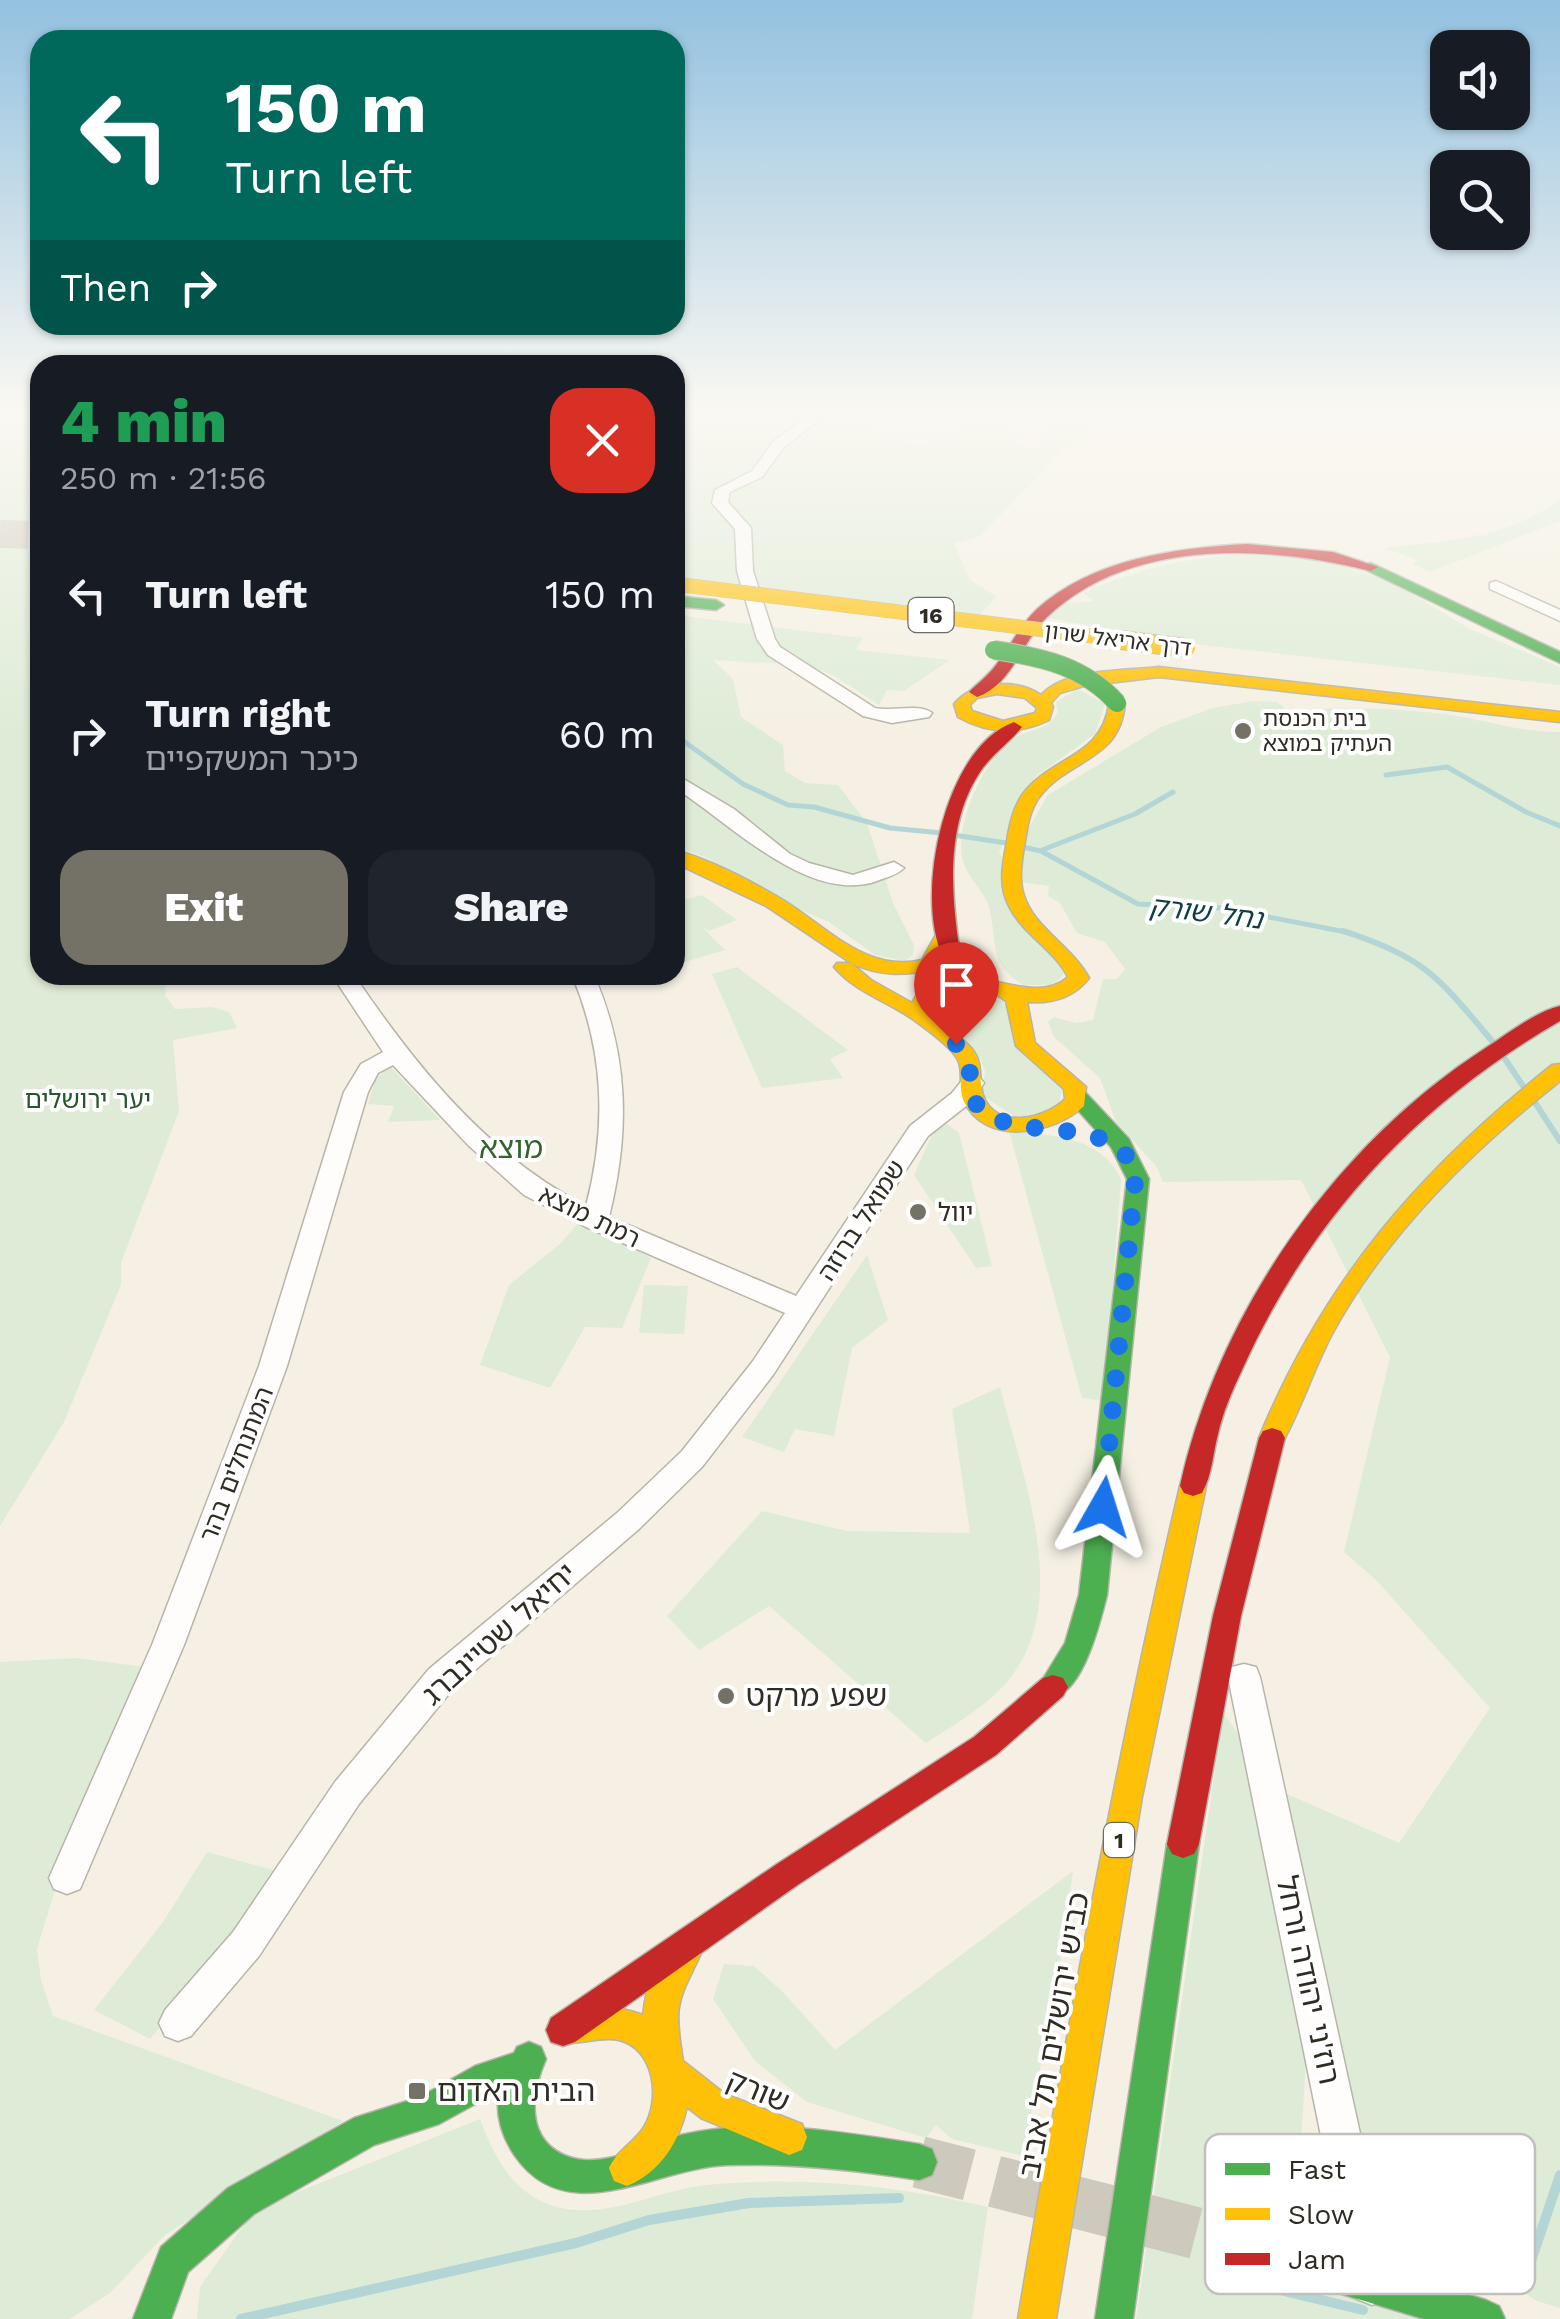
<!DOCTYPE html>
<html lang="en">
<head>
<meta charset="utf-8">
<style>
  :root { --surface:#171b24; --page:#20242c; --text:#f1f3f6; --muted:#9ea1a6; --accent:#747166 }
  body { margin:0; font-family:"Work Sans","Noto Sans Hebrew",sans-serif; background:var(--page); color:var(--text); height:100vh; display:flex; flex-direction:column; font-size:38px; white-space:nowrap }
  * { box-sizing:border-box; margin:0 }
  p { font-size:32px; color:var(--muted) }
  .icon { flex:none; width:55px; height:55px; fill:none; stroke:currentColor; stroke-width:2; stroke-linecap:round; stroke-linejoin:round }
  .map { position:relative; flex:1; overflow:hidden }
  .drawer { position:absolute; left:30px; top:355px; width:655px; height:630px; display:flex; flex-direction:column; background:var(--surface); border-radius:30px; box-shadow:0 2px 8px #0004 }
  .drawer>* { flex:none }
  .hud { position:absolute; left:30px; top:30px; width:655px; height:305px; border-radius:30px; box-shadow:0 2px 8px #0004; background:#00695c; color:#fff; overflow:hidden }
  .fabs { position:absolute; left:1430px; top:30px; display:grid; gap:20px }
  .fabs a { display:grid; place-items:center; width:100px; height:100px; border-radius:20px; background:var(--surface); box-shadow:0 2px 8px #0004; font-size:50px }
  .pin { position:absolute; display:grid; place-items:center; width:85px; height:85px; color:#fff; margin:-102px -42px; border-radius:50% 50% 50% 0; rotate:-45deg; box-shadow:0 0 10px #0007 }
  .pin .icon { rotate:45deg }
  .me { position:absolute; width:110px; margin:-55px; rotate:6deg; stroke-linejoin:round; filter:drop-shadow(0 0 8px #0008) }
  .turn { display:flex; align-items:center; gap:35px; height:210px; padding:0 30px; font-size:45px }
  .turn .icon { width:130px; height:130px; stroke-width:2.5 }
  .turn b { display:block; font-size:70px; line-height:85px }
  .then { display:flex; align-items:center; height:95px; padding:0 30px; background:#0003; gap:20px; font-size:38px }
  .round { display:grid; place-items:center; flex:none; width:105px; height:105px; border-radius:30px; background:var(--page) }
  .overview { display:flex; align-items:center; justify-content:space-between; height:170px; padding:0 30px }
  h1 { font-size:60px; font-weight:800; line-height:75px; color:#1e9e55 }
  .button { display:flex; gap:20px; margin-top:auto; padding:20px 30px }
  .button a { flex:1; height:115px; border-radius:30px; background:var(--accent); color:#fff; font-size:40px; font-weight:800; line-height:115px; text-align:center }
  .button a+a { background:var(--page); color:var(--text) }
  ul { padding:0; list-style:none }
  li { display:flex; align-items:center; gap:30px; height:140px; padding:0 30px }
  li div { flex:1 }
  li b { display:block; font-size:38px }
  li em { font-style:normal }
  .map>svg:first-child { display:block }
</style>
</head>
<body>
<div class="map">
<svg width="1560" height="2319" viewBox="0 0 1560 2319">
  <rect width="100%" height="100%" fill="#f5f0e3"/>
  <!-- green -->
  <g fill="#deecd7">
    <path d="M0,408H40V975H166L165,995L175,1009L212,1007L229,1012L237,1028L173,1040L179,1111L121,1263V1285L64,1422L0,1526Z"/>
    <path d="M675,408H904L867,428L918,447C958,430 971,420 1014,433L1006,434L1026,448H1035L1073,408H1112L1066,448L980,536L954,544L970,580L997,597L976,618L675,580Z"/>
    <path d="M1560,499V521L1429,572L1413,564L1418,560L1384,548C1443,541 1512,538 1560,499Z"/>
    <path d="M1263,554L1332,562L1392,582L1470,629L1560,667V685L1203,645L1046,618L1062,604L1094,601L1083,593C1141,566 1199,555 1263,554Z"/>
    <path d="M675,615L863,638L856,650L950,660L904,691L887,690L879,705L833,675L808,665L713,660L733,679L741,717L783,745L785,771L805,783L838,785L867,823L893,903L914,945L913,955L905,961L875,955L829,922L786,904L707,858L675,846Z"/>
    <path d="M1078,689L1105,704L1095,734L1035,777L999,852L1064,974L1053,985H1023C986,962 999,941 988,904C983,890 969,879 964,864C951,830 984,758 1013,739C1029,728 1048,732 1058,712L1056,702Z"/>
    <path d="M1253,701L1277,702L1287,710C1339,708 1392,707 1444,714C1483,719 1521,733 1560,732V2308L1537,2301L1432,2238L1375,2214L1287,1794L1399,1843L1490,1708L1377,1581L1344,1552L1390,1357L1301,1180L1163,1182L1156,1166L1116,1122L1100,1078L1054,1037L1048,1022L1054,1017L1076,1023L1093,1020L1103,979H1117L1125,969L1105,942L1077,933L1060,903L1048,896L1049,886L1019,882L1024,836L1048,795L1161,727L1213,708Z"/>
    <path d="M702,895L737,920L709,931L702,927L725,950L675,965V902Z"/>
    <path d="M737,967L848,1050L830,1059L843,1078L762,1088L712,974Z"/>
    <path d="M979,988L1001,999L1063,1087L1057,1112L1018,1119L982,1095L985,1071L981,1060L931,1010L940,994Z"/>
    <path d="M390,1066L440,1120L388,1122L394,1106L368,1104L375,1080Z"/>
    <path d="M947,1124L959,1133L992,1266L976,1268L914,1175L934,1130Z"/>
    <path d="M1009,1131C1051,1135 1103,1136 1121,1180L1104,1401L1082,1398Z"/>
    <path d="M580,1221L651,1258L622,1328L585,1327L550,1388L480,1365L509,1285L561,1243Z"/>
    <path d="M867,1255L888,1320L852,1348L834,1436L795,1429L784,1452L742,1437Z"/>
    <path d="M644,1285L688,1286L684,1334L639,1333Z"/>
    <path d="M1000,1387C1021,1472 1069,1590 1016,1670C995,1702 957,1723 926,1743L769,1606L699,1650L667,1616L762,1511L847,1531L970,1533L952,1409Z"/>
    <path d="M76,1658L153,1668L61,1870L37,1949L41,1980L53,2016L343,2121L165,2235L110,2293L70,2319H0V1662Z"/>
    <path d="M1223,1713L1245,1743L1306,2061L1300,2158L1290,2184L1251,2223L1446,2319H1136Z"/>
    <path d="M207,1852L281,1872L227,1947L150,2039L94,2010L163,1922Z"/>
    <path d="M1073,1871L1058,1978L1023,2156L952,2139L936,2125L926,2138L807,2102L755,2061L713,1999L724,1964L754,1966L783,1992L835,2050Z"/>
    <path d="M480,2119C494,2157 514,2196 557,2207C609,2220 656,2190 707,2185C804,2176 893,2185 988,2207L972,2319H197L200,2287L255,2209Z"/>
  </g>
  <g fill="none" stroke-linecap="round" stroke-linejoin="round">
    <!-- stream-far3 -->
    <g stroke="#b4d5d5" stroke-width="4">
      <path d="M675,424L682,408"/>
      <path d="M675,629V637"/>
    </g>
    <!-- stream-far2 -->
    <g stroke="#b4d5d5" stroke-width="5">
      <path d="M675,651L679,662L675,681"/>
      <path d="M675,735L743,784L788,805L814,807L890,828L942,833"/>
      <path d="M1386,775L1447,767L1526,812L1560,826"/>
      <path d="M954,835L1006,843"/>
      <path d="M1023,847L1041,851L1138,904L1222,908L1351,933"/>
      <path d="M1042,850L1135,814L1173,792"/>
    </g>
    <!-- stream-far1 -->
    <g stroke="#b4d5d5" stroke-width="6">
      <path d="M1343,931C1425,957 1439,978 1492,1041"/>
      <path d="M1505,1059L1523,1086"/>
      <path d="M1536,1104L1560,1141"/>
    </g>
    <!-- stream -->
    <g stroke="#b4d5d5" stroke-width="10">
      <path d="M1529,2267L1560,2175"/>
      <path d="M1238,2280L1363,2310"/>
      <path d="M241,2319L576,2243L649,2220L749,2203L899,2198"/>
    </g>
    <!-- secondary-tunnel -->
    <path stroke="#cdc9bd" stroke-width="52" stroke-dasharray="52 26" stroke-linecap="butt" d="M919,2162L1242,2245"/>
    <!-- highway-tunnel -->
    <path stroke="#cdc9bd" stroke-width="28" stroke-dasharray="28 14" stroke-linecap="butt" d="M0,534L40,535"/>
    <defs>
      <g id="street">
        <path d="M819,408H835L784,447L762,477L730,492L728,502L751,528L753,571L775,639L780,647L875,708C893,712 919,703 932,713L929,717L892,723L863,716L768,655L757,639L737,571L735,529L712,503L715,490L752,471L774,441Z"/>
        <path d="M1496,581L1560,610V621L1490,589V583Z"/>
        <path d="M675,774L734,809L790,854L809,863L853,875L894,862L904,868C897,875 887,877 877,881C809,905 730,823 675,788Z"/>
        <path d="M332,975H354C415,1065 487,1155 586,1206C607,1126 604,1051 572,975H594C629,1056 630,1132 609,1217L796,1296L910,1126L952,1093L964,1078H980L984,1083L970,1103L928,1136L773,1375L702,1467L639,1529L453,1689L359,1804L259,1956L191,2036L178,2041L165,2036L159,2023L165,2010L233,1932L335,1782L429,1669L617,1513L682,1451L753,1361L785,1313L586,1227L524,1195L469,1146L393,1065L378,1073L368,1092L287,1366L184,1645L80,1889L67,1894L54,1889L49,1878L152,1645L259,1366L344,1092L361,1064L383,1052Z"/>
        <path d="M1244,1664L1256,1667L1260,1677L1393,2284L1387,2299L1372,2305L1357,2299L1351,2284L1228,1677L1232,1667Z"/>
      </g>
      <g id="fast">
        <path d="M1371,563L1560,652V663L1366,570V564Z"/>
        <path d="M675,596L716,600L724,605L716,610L675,606Z"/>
        <path d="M1077,1090L1085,1092L1129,1139L1149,1179L1107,1595C1100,1622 1080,1708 1043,1696L1038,1687L1065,1643L1079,1595L1127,1179L1111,1147L1066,1097Z"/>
        <path d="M1183,1830L1194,1834L1199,1844L1133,2319H1095L1167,1844L1172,1834Z"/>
        <path d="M529,2042L541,2047L546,2059C531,2093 524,2141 569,2157C603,2169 648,2144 681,2135C757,2117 843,2132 919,2144L932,2149L937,2162L932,2175L919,2180C855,2170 792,2163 728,2165C657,2167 568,2232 515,2156C502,2137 495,2114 499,2091L439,2124L374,2145L254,2214L188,2272L171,2319H133L161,2247L228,2188L354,2118L420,2097L475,2066L514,2053L517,2047Z"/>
        <path d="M1242,2226L1486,2300L1499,2306L1505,2319H1424L1242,2264L1229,2258L1223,2245L1229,2232Z"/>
      </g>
      <g id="slow">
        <path d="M1159,667L1560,712V722L1159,677L1084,686L1060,693L1051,703L1053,707L1049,720C1018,735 988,734 958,717L954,704C973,681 1016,678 1041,695C1066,668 1124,671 1159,667ZM997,694L1025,698L1037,708L1035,713L1003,721L972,711L970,705L977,698Z"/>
        <path d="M1117,698L1125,703C1120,761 1070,758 1040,796C1029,810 1027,830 1024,847C1021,866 1018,883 1026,901C1039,931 1073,948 1089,978C1073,998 1052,1004 1027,1002L1035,1043L1086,1087L1084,1106C1053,1135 983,1147 963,1099C958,1086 964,1072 958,1060C952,1048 929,1031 918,1023C891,1002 857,994 834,967L837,963H851L766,906L675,863V850C711,860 751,881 783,900C827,927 866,973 922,960L939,929H953L956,933L937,968C906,976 881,977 851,963L871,980L912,1003C946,937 1025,1015 1068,977C1054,949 1023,935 1009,906C999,887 1002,867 1006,846C1009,828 1012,810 1022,795C1050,756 1103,758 1109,703ZM975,987L990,990L1006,1001L1016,1046L1064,1089L1065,1099C1045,1119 995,1131 983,1095C978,1079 984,1064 972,1049C958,1032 934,1026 932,1002L953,989Z"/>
        <path d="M1560,1064V1081C1471,1152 1387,1233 1332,1334C1313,1370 1301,1410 1281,1445L1272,1448L1263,1445L1259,1438C1324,1280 1419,1171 1552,1065Z"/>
        <path d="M1193,1476L1202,1479L1206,1486L1142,1797L1056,2319H1018C1065,2040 1115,1762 1180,1486L1184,1479Z"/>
        <path d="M685,1936L697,1940L702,1951C678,2003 673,2001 683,2061L725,2094L802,2124L807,2137L802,2150L789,2155L701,2118L687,2107C679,2142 661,2172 627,2186L614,2181L609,2168C617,2150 634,2143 644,2127C661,2099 655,2049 619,2040C598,2035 577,2048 557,2040L552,2028L557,2016C586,2005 614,2004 643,2015C646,1988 657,1946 685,1936Z"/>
      </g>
      <g id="jam">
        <path d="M1247,544L1333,552L1378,567L1371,571C1268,545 1131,537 1047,617C1022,641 1012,685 977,697L969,692C978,683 988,676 996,665C1010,647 1020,625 1037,609C1093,559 1175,548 1247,544Z"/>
        <path d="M1014,722L1022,727C1009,743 992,754 980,772C945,825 951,893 960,953L957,957H943C914,897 944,747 1014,722Z"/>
        <path d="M1560,1006V1021C1417,1104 1310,1218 1242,1370C1232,1391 1223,1412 1218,1434C1213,1453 1212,1476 1202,1493L1193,1496L1184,1493L1180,1486C1219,1311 1336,1144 1487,1047C1509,1033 1535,1012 1560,1006Z"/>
        <path d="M1272,1428L1281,1431L1285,1438L1241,1616L1199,1844L1194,1854L1183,1858L1172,1854L1167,1844L1213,1616L1259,1438L1263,1431Z"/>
        <path d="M1053,1675L1063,1678L1068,1687L1063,1696L996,1755L799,1884L575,2042L563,2046L551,2042L546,2030L551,2018L777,1864L974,1737L1043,1678Z"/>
      </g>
    </defs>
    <!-- street casing -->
    <use href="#street" stroke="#b7b4a9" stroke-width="3"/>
    <!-- fast casing -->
    <use href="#fast" stroke="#b7b4a9" stroke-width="3"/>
    <!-- slow casing -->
    <use href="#slow" stroke="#b7b4a9" stroke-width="3"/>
    <!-- jam casing -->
    <use href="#jam" stroke="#b7b4a9" stroke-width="3"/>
    <!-- street -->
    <use href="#street" fill="#fefdfb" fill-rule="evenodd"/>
    <!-- fast -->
    <use href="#fast" fill="#4caf50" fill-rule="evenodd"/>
    <!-- slow -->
    <use href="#slow" fill="#ffc107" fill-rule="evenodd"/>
    <!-- jam -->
    <use href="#jam" fill="#c62828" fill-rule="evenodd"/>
    <defs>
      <path id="fast-bridge" d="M994,650C1042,657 1084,666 1117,703"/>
      <path id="slow-bridge-far1" d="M675,584L1140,642"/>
      <path id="slow-bridge" d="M1121,640L1186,648"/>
    </defs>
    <!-- fast-bridge casing -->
    <use href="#fast-bridge" stroke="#bcb49f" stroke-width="20" stroke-linecap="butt"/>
    <!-- slow-bridge-far1 casing -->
    <use href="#slow-bridge-far1" stroke="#bcb49f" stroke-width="15" stroke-linecap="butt"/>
    <!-- slow-bridge casing -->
    <use href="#slow-bridge" stroke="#bcb49f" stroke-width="20" stroke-linecap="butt"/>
    <!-- fast-bridge -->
    <use href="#fast-bridge" stroke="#4caf50" stroke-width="18"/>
    <!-- slow-bridge-far1 -->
    <use href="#slow-bridge-far1" stroke="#ffc107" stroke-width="14"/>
    <!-- slow-bridge -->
    <use href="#slow-bridge" stroke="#ffc107" stroke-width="18"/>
  </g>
  <!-- sky -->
  <linearGradient id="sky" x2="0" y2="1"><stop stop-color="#93c1e0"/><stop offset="0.56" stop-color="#faf8f2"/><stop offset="1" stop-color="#faf8f2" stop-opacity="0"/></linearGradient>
  <rect width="1560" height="733" fill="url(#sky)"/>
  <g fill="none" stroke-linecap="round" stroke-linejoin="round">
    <!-- route -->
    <path stroke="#1a73e8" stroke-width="18" stroke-dasharray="0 32.4" d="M956,1044C981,1070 961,1095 984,1112C1027,1143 1111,1112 1136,1172L1103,1507"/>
  </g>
  <!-- markers -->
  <g fill="#747166" stroke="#fff" stroke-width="4">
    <circle cx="1243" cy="731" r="10"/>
    <circle cx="918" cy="1212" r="10"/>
    <circle cx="726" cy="1696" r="10"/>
    <rect x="407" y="2081" width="20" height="20" rx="5"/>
  </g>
  <g text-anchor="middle" stroke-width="8" stroke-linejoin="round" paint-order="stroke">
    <!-- shield labels -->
    <g fill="#fff" stroke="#6d6b65" stroke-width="2.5">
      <rect x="908.5" y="598" width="45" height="34" rx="8"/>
      <rect x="1104" y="1823" width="30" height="34" rx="8"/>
    </g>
    <g font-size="22" font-weight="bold" fill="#2f2c23">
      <text x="931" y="623">16</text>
      <text x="1119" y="1848">1</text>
    </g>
    <!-- far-street labels -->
    <g font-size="22" fill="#2f2c23" stroke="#fff">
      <text transform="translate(1118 639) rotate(7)" y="8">דרך אריאל שרון</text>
    </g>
    <!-- far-poi labels -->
    <g font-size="22" fill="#2f2c23" stroke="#fff" text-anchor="start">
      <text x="1263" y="726">בית הכנסת<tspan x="1263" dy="25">העתיק במוצא</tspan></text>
    </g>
    <!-- park labels -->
    <g font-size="25" fill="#28552c" stroke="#fff">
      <text x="88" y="1108">יער ירושלים</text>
    </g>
    <!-- poi labels -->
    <g font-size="25" fill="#2f2c23" stroke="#fff" text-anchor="start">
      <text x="938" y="1221">יוול</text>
    </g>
    <!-- street labels -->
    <g font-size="25" fill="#2f2c23" stroke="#fff">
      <text transform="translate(590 1216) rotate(26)" y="9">רמת מוצא</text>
      <text transform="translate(861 1220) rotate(-57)" y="9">שמואל ברוזה</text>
      <text transform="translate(236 1464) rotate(-69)" y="9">המתנחלים בהר</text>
    </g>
    <!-- water labels -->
    <g font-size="28" font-style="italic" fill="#0f3e43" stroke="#fff">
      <text transform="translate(1206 912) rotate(7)" y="10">נחל שורק</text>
    </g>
    <!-- quarter labels -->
    <g font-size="30" fill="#34632c" stroke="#fff">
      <text x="511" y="1158">מוצא</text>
    </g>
    <!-- near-street labels -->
    <g font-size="30" fill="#2f2c23" stroke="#fff">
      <text transform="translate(499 1634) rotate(-42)" y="10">יחיאל שטיינברג</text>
      <text transform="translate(1308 1980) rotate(78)" y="10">רוז'ני יהודה ורחל</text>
      <text transform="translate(1054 2035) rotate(-80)" y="10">כביש ירושלים תל אביב</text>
      <text transform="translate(758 2091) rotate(23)" y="10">שורק</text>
    </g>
    <!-- near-poi labels -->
    <g font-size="30" fill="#2f2c23" stroke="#fff" text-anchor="start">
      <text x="746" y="1706">שפע מרקט</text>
      <text x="437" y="2101">הבית האדום</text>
    </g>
  </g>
  <!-- legend -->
  <rect x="1205" y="2134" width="330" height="160" rx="15" fill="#fff" stroke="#c1c0bd" stroke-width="2.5"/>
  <rect x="1225" y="2163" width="45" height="12" fill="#4caf50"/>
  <rect x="1225" y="2208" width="45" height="12" fill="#ffc107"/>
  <rect x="1225" y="2253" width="45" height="12" fill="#c62828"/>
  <g font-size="28" fill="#2f2c23">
    <text x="1288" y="2179">Fast</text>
    <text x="1288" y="2224">Slow</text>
    <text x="1288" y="2269">Jam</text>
  </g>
</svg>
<div class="fabs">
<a><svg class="icon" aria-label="sound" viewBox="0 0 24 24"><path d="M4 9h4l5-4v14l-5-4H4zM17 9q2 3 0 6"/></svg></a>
<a><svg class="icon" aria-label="search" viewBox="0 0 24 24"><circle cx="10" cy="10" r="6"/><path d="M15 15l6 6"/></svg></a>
</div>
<div class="pin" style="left:956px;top:1044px;background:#d93025"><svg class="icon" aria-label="arrive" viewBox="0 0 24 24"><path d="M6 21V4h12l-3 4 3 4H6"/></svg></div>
<svg class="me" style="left:1103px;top:1507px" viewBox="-20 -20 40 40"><path d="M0-17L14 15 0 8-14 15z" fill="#1a73e8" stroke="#fff" stroke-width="4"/></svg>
<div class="hud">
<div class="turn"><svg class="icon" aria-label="left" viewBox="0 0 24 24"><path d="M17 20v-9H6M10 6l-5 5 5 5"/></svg><div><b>150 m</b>Turn left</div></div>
<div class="then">Then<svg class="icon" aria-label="right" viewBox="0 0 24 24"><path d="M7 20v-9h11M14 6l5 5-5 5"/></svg></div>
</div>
<section class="drawer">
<div class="overview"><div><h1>4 min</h1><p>250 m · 21:56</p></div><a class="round" style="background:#d93025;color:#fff"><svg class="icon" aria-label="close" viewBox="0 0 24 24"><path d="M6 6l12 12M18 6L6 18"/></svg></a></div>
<ul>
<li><svg class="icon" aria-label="left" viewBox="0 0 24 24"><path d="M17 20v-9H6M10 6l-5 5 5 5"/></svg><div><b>Turn left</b></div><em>150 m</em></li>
<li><svg class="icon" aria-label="right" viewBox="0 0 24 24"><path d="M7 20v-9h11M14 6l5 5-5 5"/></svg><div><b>Turn right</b><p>כיכר המשקפיים</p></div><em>60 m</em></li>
</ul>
<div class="button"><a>Exit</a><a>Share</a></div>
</section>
</div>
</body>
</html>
